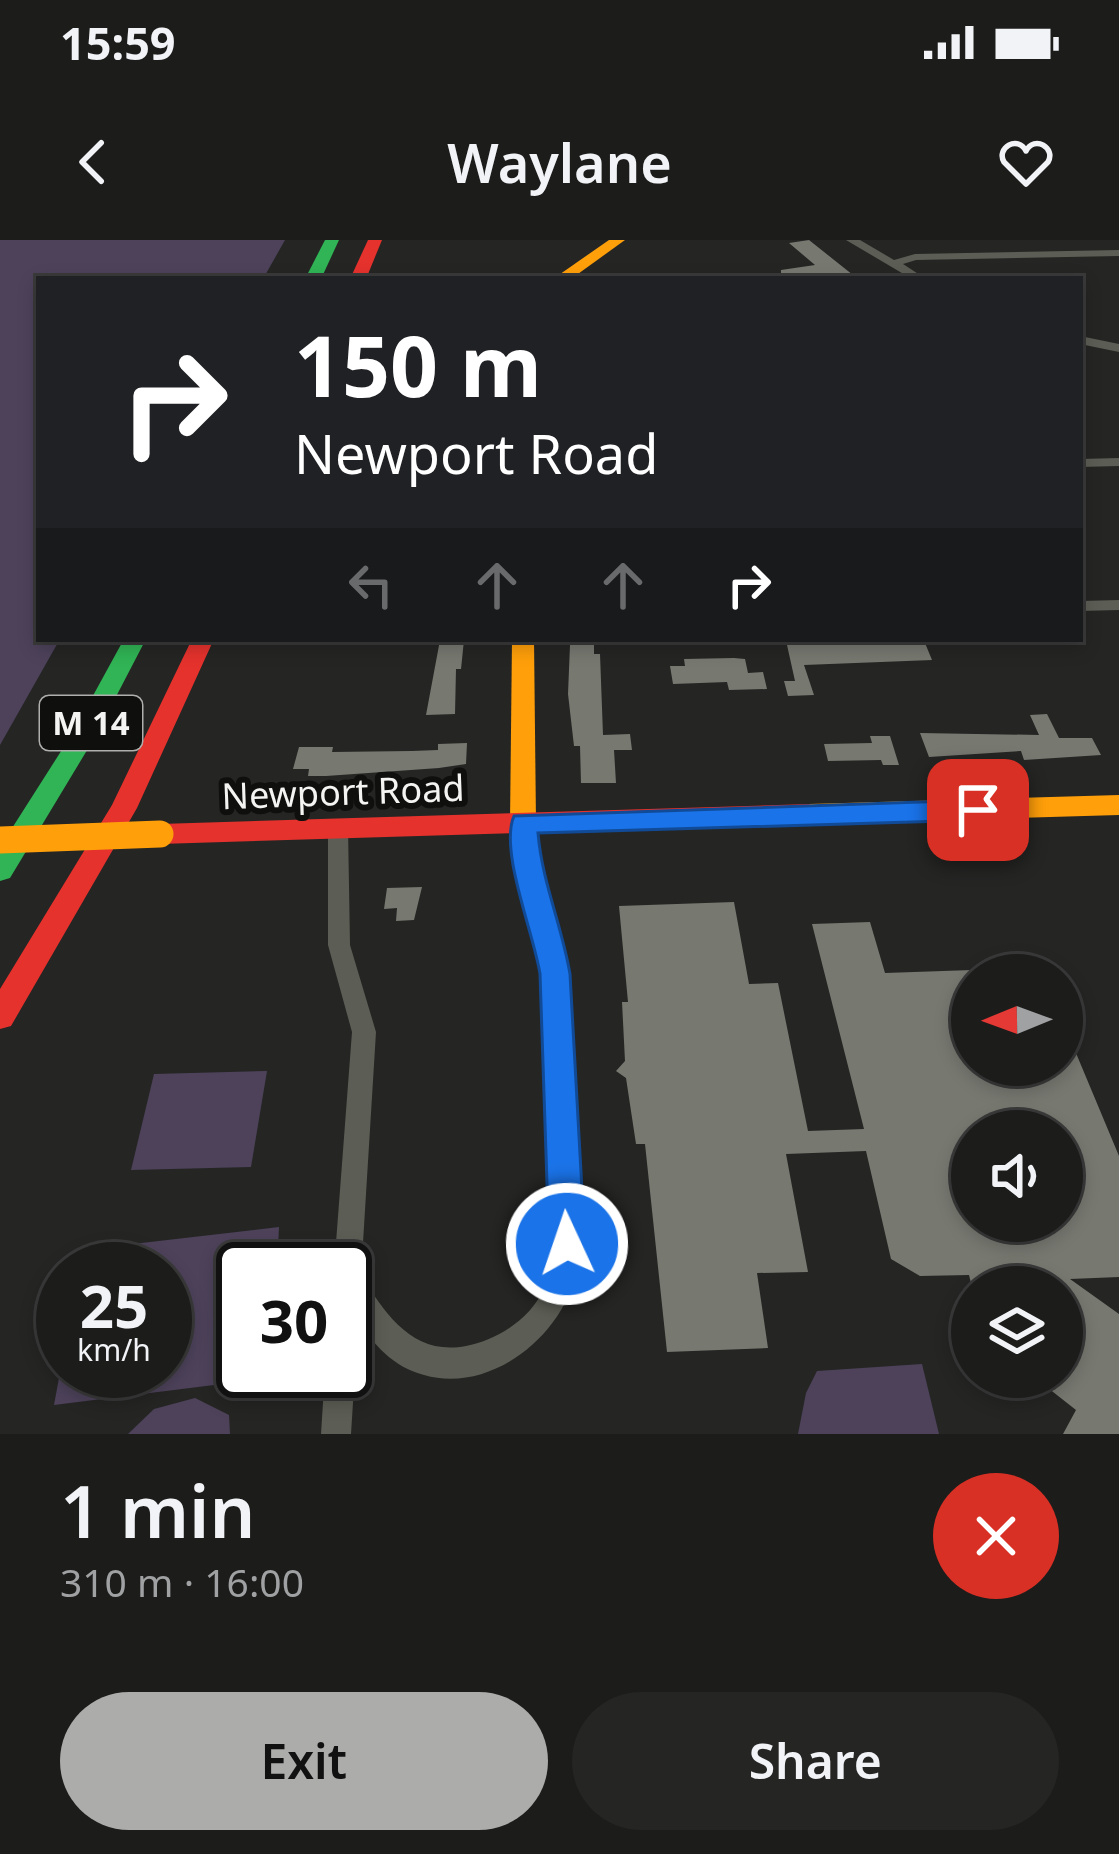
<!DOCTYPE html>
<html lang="en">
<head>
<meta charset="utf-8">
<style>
  :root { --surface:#1c1c1b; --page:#252524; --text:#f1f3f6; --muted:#a0a1a3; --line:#3a3a3a; --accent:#acacab }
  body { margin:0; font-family:"Noto Sans",sans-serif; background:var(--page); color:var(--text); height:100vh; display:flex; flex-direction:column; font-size:45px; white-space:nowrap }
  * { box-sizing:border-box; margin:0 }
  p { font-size:39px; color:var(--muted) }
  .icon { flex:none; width:66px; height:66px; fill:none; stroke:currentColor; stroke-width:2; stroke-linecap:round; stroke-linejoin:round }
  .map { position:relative; height:1194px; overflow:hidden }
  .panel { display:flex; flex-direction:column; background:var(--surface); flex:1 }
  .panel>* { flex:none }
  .hud { position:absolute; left:36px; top:36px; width:1047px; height:366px; border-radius:0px; box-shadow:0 6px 18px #0003,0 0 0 3px var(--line); background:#202124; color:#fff; overflow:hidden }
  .needle { width:78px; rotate:269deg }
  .controls { position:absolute; left:951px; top:714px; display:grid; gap:24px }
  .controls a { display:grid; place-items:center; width:132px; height:132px; border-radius:50%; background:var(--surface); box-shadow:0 6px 18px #0003,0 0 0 3px var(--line); font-size:60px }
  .speed { position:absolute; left:36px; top:1002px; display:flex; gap:24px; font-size:60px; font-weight:700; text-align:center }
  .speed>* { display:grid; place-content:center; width:156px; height:156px; border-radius:50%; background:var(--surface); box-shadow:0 6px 18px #0003,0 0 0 3px var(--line); line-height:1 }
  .speed small { font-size:30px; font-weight:400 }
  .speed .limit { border:6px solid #111; border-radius:18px; background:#fff; color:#111 }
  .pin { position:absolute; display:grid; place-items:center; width:102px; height:102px; color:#fff; margin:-51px; border-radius:24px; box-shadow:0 6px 18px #0006 }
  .me { position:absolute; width:132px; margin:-66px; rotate:357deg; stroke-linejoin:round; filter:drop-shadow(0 0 9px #0008) }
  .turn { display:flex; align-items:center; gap:42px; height:252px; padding:0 60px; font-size:54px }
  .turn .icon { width:156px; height:156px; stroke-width:2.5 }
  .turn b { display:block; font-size:84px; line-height:102px }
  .lanes { display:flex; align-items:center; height:114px; padding:0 60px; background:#0003; justify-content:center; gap:60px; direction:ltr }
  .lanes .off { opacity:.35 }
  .round { display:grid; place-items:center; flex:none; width:126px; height:126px; border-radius:63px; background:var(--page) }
  .summary { display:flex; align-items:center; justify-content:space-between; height:204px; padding:0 60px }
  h1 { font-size:72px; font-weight:600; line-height:90px }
  .button { display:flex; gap:24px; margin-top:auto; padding:24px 60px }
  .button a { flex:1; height:138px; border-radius:72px; background:var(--accent); color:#111; font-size:48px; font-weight:600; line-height:138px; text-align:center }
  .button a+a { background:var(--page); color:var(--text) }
  .status { display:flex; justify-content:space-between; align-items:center; height:84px; padding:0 60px; background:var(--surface); direction:ltr }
  .status svg { height:33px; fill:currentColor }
  header { display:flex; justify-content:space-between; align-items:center; height:156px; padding:0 60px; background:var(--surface); font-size:54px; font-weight:600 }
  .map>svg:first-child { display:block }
</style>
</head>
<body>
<div class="status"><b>15:59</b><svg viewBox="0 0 49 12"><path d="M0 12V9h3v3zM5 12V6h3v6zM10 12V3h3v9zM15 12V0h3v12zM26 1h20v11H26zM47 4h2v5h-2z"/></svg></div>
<header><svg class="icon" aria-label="back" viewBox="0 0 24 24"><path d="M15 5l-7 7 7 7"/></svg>Waylane<svg class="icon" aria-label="heart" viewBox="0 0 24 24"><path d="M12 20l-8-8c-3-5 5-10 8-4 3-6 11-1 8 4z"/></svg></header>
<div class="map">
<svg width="1119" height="1194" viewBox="0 0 1119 1194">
  <rect width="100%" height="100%" fill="#252524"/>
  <!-- green -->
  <g fill="#4d425a">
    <path d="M0,0H285L263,39H39V399H60L0,505Z"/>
    <path d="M267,831L251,927L131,930L154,834Z"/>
    <path d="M279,987L277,1029H243V1131H271V1138L54,1165L63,1116V1131H165V1029H78L81,1010Z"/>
    <path d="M922,1124L939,1194H798L806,1153L817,1131Z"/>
    <path d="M195,1158L229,1175L230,1194H128L154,1169Z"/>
  </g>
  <!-- building -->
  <g fill="#777870" fill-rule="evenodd">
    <path d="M809,0L858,39H781V30L815,25L789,3Z"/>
    <path d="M440,400H464L461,429H456L455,474L426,475Z"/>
    <path d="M925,403L932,420L804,425L814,455L788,456L784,441H795L787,405Z"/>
    <path d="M570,405H594V414H600L603,495L630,494L632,510H614L616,543H581L580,506H574L568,454Z"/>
    <path d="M734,418L745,419L748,433L763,432L767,449L729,450L727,442L673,444L670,426H685L684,419Z"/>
    <path d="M1047,474L1059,498H1092L1101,515L1024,520L1021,511L929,517L920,493L1039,495L1030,475Z"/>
    <path d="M870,496H890L899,525H883L881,520L828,521L824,504L872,503Z"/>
    <path d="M467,503L466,524L439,528L326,536H308L309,529H293L299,507H333L332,512L412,511L438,510V504Z"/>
    <path d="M422,647L414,680L396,681L397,668L384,669L387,648Z"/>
    <path d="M734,662L749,744L778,743L808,891L864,889L812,684L870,682L885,733L972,730V825H1062L1063,782L1119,916V1037L1070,1039L1119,1074V1194H1063L1076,1170L1034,1137H1062V1047H972L969,1035L920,1036L891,1019L866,911L786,914L808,1032L757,1033L768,1108L667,1112L645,904H636L626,838L616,831L625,821L622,762H628L619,666ZM972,891H1062V981H972Z"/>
  </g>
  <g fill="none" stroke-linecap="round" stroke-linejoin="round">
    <!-- street -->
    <g fill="#5c5d54" fill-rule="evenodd">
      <path d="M846,0H860L894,20L915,14L1119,10V16L916,20L903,24L926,39H912Z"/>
      <path d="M1080,96L1119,104V112L1080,104Z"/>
      <path d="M1119,218V226L1080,227V219Z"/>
      <path d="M1119,360V370L1080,371V361Z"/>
      <path d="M523,575L533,583C539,635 560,683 567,734C571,767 572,801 574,835C579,897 586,964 577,1026C568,1092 492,1155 424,1135C393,1127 373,1104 356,1078L345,1083V1029H334L352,792L328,705V588L338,580L348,588L350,705L376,792L361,1035C386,1075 413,1116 466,1106C496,1101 532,1078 544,1048C564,997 552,877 548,820C547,790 547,759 542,729C536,687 521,646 515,604L513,583Z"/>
      <path d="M345,1118L351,1120L355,1131L351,1194H321L325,1131H345Z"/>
    </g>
    <!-- fast -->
    <g fill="#30b455" fill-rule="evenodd">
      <path d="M325,0H339L321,39H305Z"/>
      <path d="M124,399H146L95,497L10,638L0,641V607L72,494Z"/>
    </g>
    <!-- slow -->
    <g fill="#ff9f0a" fill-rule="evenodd">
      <path d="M609,0H625L571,39H553Z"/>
      <path d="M512,399H534L536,583L523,593L510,583Z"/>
      <path d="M1119,555V575L809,584L796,574L809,564Z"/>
    </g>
    <!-- jam -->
    <g fill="#e5322d" fill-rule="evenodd">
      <path d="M368,0H382L366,39H350Z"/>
      <path d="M192,399H214L137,568L11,786L0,789V749L112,565Z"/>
      <path d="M809,564L822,574L809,584L160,604L150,601L147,594L150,587L160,584Z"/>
    </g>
    <!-- slow-bridge -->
    <path stroke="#ff9f0a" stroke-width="27" d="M0,600L160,594"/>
  </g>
  <!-- route -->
  <path fill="#1a73e8" stroke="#114b97" stroke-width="3" d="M978,560L992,570L978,580L538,593C542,642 562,686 570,734L585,1004L580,1017L567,1022L554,1017L549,1004L540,734C534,694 499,610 514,576Z"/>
  <g text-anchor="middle" stroke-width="12" stroke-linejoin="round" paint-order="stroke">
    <!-- shield labels -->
    <rect fill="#0f0f0e" stroke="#afb0ae" stroke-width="3" x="40" y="456" width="102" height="54" rx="9"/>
    <g font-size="33" font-weight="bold" fill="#f4f5f3">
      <text x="91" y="495">M 14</text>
    </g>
    <!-- street labels -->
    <g font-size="36" fill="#f4f5f3" stroke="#0f0f0e">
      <text transform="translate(343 552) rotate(-2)" y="13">Newport Road</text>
    </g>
  </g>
</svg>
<div class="controls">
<a><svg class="needle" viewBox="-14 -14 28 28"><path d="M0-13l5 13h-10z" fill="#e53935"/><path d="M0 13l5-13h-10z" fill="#a0a1a3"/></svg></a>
<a><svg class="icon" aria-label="sound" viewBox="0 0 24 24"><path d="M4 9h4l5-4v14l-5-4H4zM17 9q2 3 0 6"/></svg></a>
<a><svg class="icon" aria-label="layers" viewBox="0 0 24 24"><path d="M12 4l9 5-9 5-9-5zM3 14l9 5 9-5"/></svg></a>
</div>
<div class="speed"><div>25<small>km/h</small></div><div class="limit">30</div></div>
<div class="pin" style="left:978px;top:570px;background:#d93025"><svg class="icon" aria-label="arrive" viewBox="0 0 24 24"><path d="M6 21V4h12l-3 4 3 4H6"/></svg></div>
<svg class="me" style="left:567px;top:1004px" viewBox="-20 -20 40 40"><circle r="17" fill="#1a73e8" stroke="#fff" stroke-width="3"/><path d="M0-11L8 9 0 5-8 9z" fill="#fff"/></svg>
<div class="hud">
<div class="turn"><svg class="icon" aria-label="right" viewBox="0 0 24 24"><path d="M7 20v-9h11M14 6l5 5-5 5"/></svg><div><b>150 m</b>Newport Road</div></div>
<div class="lanes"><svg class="icon off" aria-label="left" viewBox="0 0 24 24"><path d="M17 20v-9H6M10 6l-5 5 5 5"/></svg><svg class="icon off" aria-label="ahead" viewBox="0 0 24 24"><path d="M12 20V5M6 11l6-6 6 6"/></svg><svg class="icon off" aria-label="ahead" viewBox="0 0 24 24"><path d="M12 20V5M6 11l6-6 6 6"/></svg><svg class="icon" aria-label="right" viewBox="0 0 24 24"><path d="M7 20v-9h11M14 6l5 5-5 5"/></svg></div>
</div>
</div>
<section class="panel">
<div class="summary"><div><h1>1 min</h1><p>310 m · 16:00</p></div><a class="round" style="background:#d93025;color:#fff"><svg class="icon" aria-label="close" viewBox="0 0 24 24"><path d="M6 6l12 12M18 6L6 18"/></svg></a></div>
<div class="button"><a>Exit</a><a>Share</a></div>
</section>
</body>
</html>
